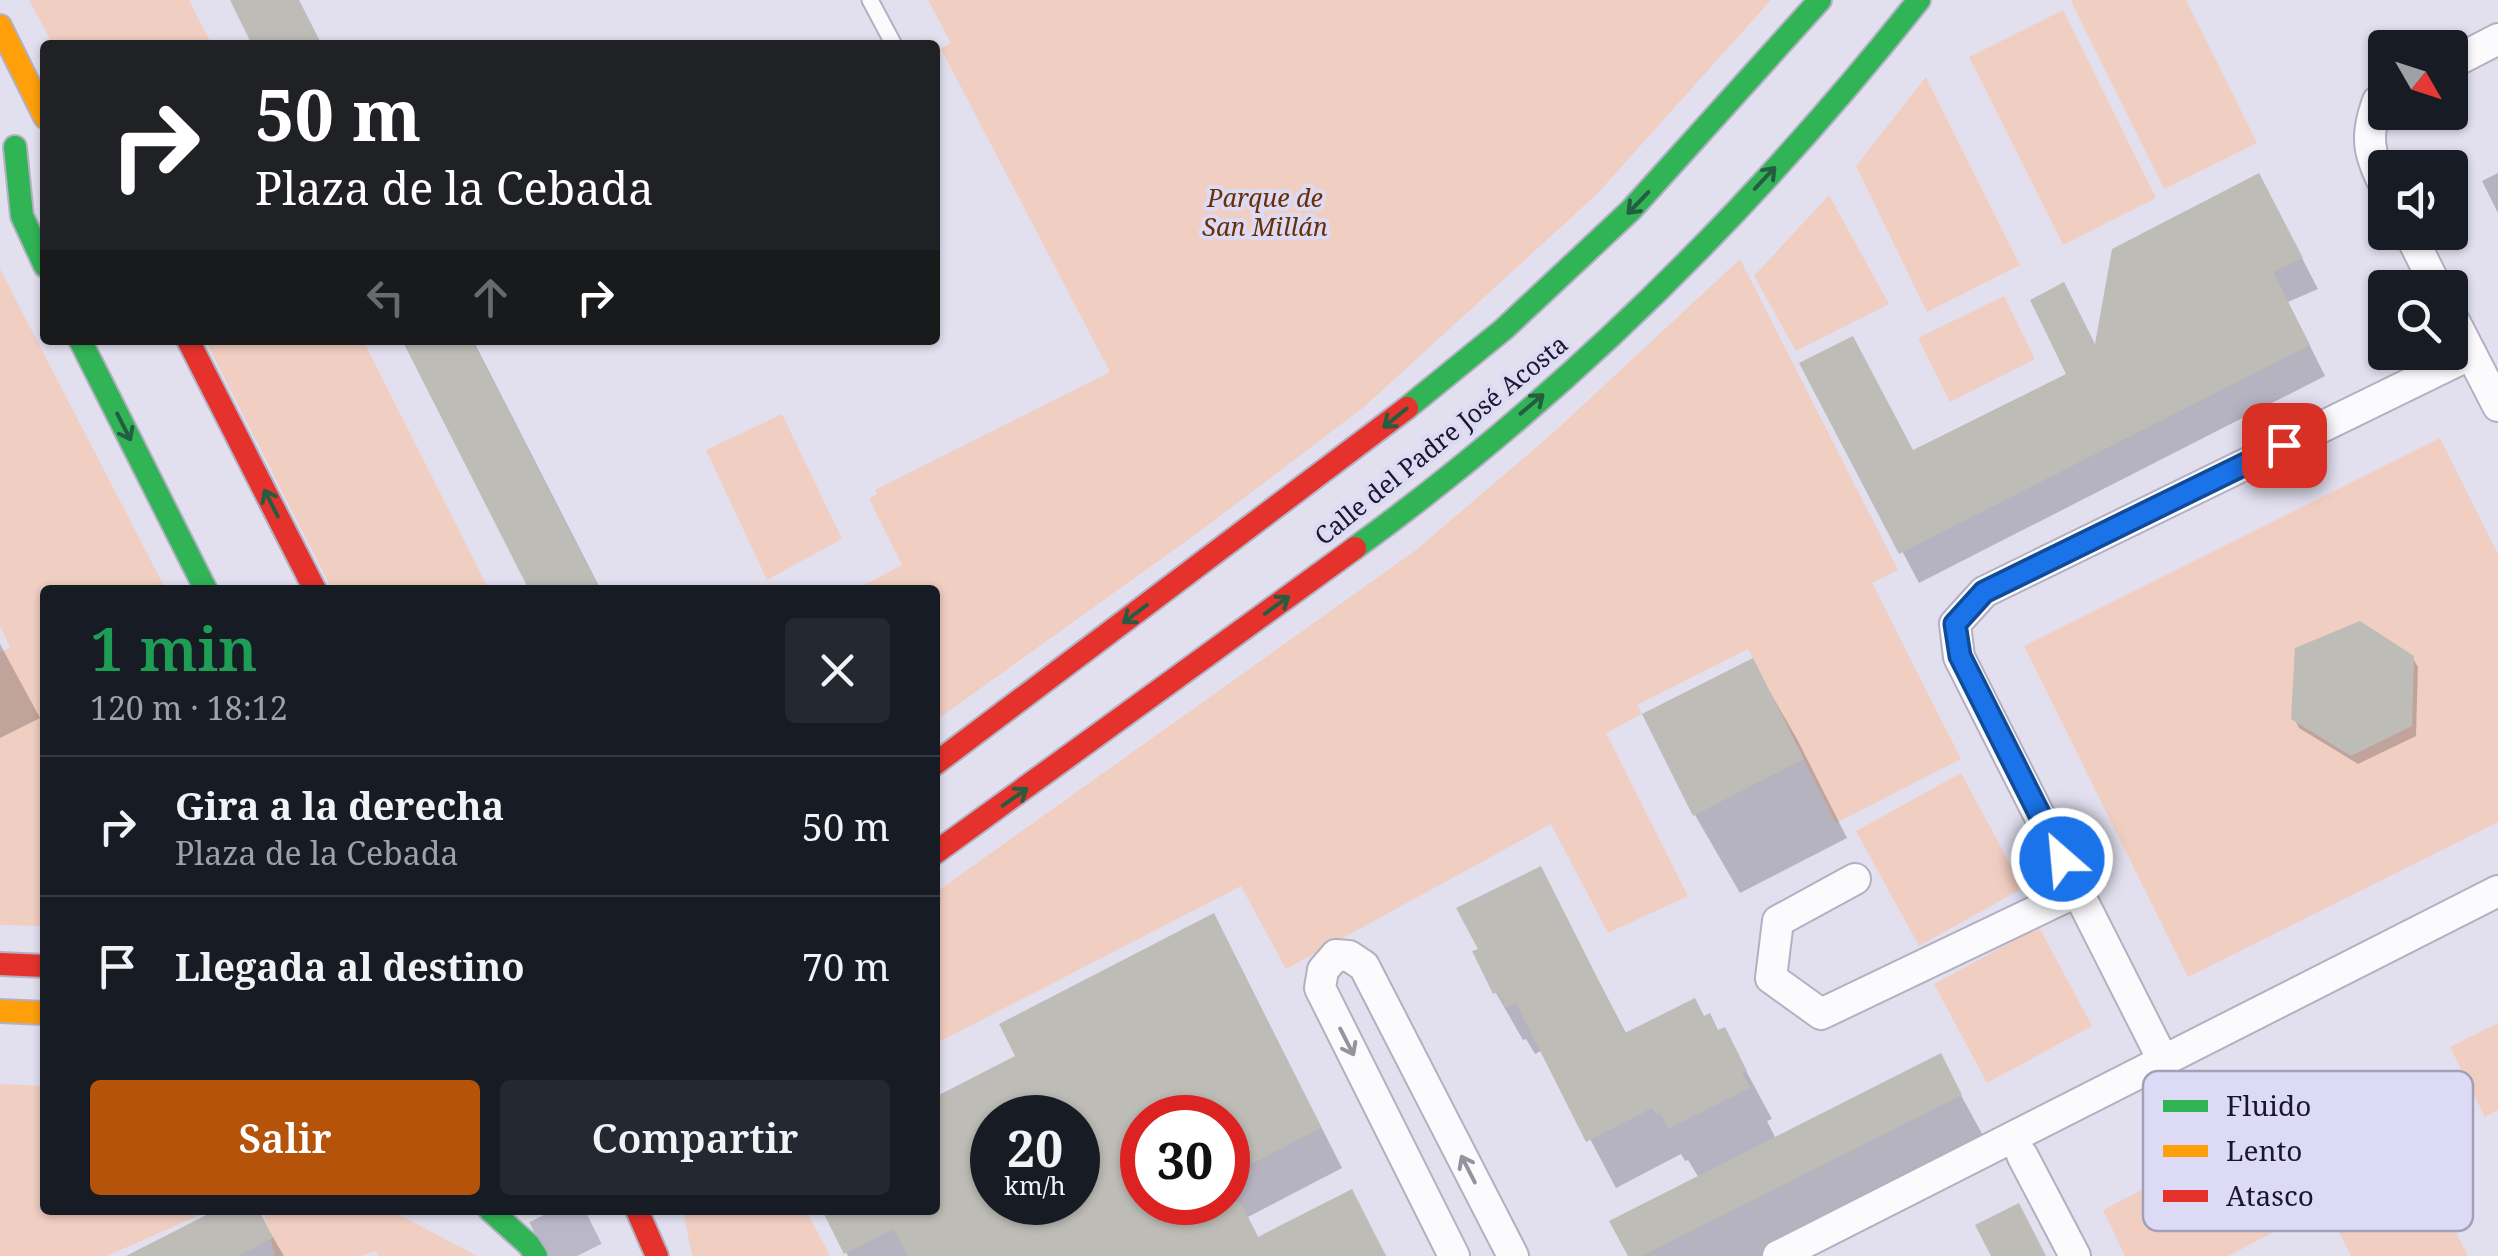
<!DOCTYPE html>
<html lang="es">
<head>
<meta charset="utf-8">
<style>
  :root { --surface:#171b24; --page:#242831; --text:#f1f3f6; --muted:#9ea1a6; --line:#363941; --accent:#b45309 }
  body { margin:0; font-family:"Noto Serif",serif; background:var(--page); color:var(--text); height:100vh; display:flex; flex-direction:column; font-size:38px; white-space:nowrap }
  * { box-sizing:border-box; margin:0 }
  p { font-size:32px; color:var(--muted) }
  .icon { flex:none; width:55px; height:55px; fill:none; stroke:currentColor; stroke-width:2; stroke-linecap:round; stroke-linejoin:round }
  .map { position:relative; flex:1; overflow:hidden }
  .sheet { position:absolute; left:40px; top:585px; width:900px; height:630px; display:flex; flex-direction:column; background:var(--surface); border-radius:10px; box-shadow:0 2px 8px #0004 }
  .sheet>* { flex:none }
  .top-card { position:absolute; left:40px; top:40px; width:900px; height:305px; border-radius:10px; box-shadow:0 2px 8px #0004; background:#202124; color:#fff; overflow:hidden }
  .needle { width:65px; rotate:129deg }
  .controls { position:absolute; left:2368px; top:30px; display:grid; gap:20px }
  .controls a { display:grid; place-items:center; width:100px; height:100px; border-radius:10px; background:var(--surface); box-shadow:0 2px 8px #0004; font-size:50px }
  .speed { position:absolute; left:970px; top:1095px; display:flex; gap:20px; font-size:50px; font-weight:700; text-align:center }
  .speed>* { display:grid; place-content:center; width:130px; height:130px; border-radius:50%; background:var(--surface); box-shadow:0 2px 8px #0004; line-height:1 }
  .speed small { font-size:25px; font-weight:400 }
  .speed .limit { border:15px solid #d22; background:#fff; color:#111 }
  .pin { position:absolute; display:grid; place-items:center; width:85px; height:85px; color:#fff; margin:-42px; border-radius:20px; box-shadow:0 5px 15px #0006 }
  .me { position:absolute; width:110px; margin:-55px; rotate:333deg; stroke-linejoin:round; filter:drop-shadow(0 0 8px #0008) }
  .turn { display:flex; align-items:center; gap:35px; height:210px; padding:0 50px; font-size:45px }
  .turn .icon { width:130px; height:130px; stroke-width:2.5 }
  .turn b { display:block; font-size:70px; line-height:85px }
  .lanes { display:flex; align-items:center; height:95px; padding:0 50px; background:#0003; justify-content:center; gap:50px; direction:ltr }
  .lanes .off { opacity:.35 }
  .round { display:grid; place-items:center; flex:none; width:105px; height:105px; border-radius:10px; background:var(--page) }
  .head { display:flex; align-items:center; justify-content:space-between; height:170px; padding:0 50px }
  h1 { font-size:60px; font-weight:600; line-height:75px; color:#1e9e55 }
  .primary-button { display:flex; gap:20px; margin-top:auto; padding:20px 50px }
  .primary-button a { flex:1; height:115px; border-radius:10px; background:var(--accent); color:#fff; font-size:40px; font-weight:600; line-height:115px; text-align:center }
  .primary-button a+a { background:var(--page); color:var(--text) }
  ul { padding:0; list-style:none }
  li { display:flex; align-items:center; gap:30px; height:140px; padding:0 50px; border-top:2px solid var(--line) }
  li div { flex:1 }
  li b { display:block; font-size:38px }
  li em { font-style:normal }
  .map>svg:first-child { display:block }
</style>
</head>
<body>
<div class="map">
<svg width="2498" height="1256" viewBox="0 0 2498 1256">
  <rect width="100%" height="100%" fill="#e2e0ef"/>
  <!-- green -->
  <g fill="#f1cec2">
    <path d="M29,0H189L212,45H53Z"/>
    <path d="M928,0H1771L1597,194L1364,407L1203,529L935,721V590H854L902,565L869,499L877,494L875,490L1110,372L941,49L951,43Z"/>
    <path d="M2073,0H2186L2257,143L2164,189L2071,1Z"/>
    <path d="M2063,10L2156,198L2063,245L1969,57Z"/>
    <path d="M1926,77L2020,265L1927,312L1856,166Z"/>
    <path d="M1829,195L1889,304L1796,351L1754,276Z"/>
    <path d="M1740,259L1898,570L1872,583L1961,759L1836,823L1748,649L1637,705L1642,714L1606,733L1688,896L1608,933L1551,824L1286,969L1241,886L935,1044V893L1416,550L1554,432Z"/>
    <path d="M0,269L166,590H45V926L0,925V652L10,647L0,626Z"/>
    <path d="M2004,296L2035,359L1950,402L1918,338Z"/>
    <path d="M205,340H363L489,590H332Z"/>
    <path d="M782,414L842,539L767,580L706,450Z"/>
    <path d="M2440,438L2498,554V822L2188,977L2024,646Z"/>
    <path d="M1961,773L2023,888L1919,946L1856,831Z"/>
    <path d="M2039,927L2092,1026L1987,1083L1934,984Z"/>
    <path d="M2498,1023V1110L2485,1117L2450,1047Z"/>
    <path d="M2377,1077L2468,1256H2351L2284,1123Z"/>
    <path d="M0,1084L45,1086V1210H211L107,1256H0Z"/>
    <path d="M2241,1139L2285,1226L2228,1256H2125L2103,1210Z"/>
    <path d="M263,1210H390L477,1256H378L376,1251L360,1256H275Z"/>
    <path d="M683,1210H806L830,1256H692Z"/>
  </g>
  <!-- shadow -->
  <g fill="#0003" fill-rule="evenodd">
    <path d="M2498,173V213L2482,181Z"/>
    <path d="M2275,206L2318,289L2288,302L2325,376L1919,583L1803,364L1914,453L2070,375L2097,348Z"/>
    <path d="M405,340H473L601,590H532Z"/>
    <path d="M0,644L40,718L0,738Z"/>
    <path d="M2412,657L2418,667L2416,736L2358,764L2299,728L2294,718Z"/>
    <path d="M1752,661L1797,739L1847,838L1740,893L1695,815Z"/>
    <path d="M1540,869L1627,1035L1704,1019L1718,1033L1724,1030L1772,1119L1767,1121L1776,1139L1940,1057L1991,1150L1780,1256H1631L1699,1178L1688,1160L1685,1161L1681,1154L1616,1188L1543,1050L1535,1054L1526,1039L1523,1040L1496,993Z"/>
    <path d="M1235,956L1342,1168L1248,1217L1259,1239L1351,1192L1386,1256H848L824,1210H935V1099ZM992,1118H1078V1202H992ZM1142,1118H1228V1202H1142Z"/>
    <path d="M221,1210H257L284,1256H131Z"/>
  </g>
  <!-- building -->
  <g fill="#bdbcb6" fill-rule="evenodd">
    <path d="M230,0H299L322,45H252Z"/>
    <path d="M2259,173L2303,258L2273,272L2310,345L1899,554L1799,363L1853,336L1913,450L2066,374L2030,300L2064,282L2095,344L2112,249Z"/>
    <path d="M402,340H472L600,590H529Z"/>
    <path d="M2360,621L2414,656L2412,726L2351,756L2291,719L2295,648Z"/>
    <path d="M1753,658L1804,759L1693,816L1642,714Z"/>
    <path d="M1541,866L1625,1033L1695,998L1704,1016L1710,1013L1718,1030L1725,1027L1747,1071L1742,1073L1750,1088L1668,1129L1660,1113L1656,1115L1652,1108L1586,1142L1516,1003L1505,1008L1498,992L1493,994L1472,951L1478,949L1456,908Z"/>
    <path d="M1214,913L1321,1128L1228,1176V1118H1142V1202H1240L1258,1237L1352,1189L1386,1256H908L894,1229L844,1254L822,1210H935V1097L1015,1056L999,1024ZM992,1118H1078V1202H992Z"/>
    <path d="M1941,1053L1962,1095L1642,1256H1628L1609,1221Z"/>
    <path d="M2019,1203L2046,1256H1991L1975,1225Z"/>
    <path d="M216,1210H259L273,1238L238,1256H126Z"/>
  </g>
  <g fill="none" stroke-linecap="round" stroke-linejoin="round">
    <!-- highway-tunnel -->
    <path stroke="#bab8c8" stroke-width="55" stroke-dasharray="55 28" stroke-linecap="butt" d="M554,1210L577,1256"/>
    <defs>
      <path id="lane" d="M870,0L894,45"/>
      <g id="street">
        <path d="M2450,64L2498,39"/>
        <path d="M2385,97L2378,101C2365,136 2368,153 2385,186"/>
        <path d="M2409,232L2437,288"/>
        <path d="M2450,313L2498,406"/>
        <path d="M1855,879L1778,921L1771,978L1821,1014L2078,891"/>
        <path d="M2163,1060L1959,657L1955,624L1984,592L2471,354"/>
        <path d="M2022,1155L2075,1256"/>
        <path d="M1454,1256L1320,988L1323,970L1336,955L1349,956L1364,966L1513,1256"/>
        <path d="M1778,1256L2498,891"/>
      </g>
      <g id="fast">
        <path d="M15,147L22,216L45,266"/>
        <path d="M80,340L206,590"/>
        <path d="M1407,408L1504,329L1631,210L1820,0"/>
        <path d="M1355,548C1567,394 1756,205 1919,0"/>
        <path d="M490,1210L529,1245L536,1256"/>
      </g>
      <g id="slow">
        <path d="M0,26L45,117"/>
        <path d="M0,1011L45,1013"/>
      </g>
      <g id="jam">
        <path d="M188,340L315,590"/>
        <path d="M935,764L1407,408"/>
        <path d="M935,853L1355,548"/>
        <path d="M0,964L45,966"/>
        <path d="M637,1210L657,1256"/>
      </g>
    </defs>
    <!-- lane casing -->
    <use href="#lane" stroke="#b2b0c2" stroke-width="19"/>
    <!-- street casing -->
    <use href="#street" stroke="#b2b0c2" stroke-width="34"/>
    <!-- fast casing -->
    <use href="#fast" stroke="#b2b0c2" stroke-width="26"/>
    <!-- slow casing -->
    <use href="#slow" stroke="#b2b0c2" stroke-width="26"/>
    <!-- jam casing -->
    <use href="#jam" stroke="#b2b0c2" stroke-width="26"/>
    <!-- lane -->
    <use href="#lane" stroke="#fbfafd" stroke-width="15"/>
    <!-- street -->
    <use href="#street" stroke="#fbfafd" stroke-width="30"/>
    <!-- fast -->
    <use href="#fast" stroke="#30b455" stroke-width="22"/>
    <!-- slow -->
    <use href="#slow" stroke="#ff9f0a" stroke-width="22"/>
    <!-- jam -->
    <use href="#jam" stroke="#e5322d" stroke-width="22"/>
  </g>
  <!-- one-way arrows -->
  <defs><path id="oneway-shaft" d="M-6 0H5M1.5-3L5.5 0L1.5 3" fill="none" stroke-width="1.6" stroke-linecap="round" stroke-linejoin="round" transform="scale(2.5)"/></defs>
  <g stroke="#245d40">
    <use href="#oneway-shaft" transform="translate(1765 178) rotate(-47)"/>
    <use href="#oneway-shaft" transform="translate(1638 203) rotate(134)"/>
    <use href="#oneway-shaft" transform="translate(1532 404) rotate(-40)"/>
    <use href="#oneway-shaft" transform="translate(1395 418) rotate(141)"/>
    <use href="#oneway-shaft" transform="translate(124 427) rotate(63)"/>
    <use href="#oneway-shaft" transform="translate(271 503) rotate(-117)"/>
    <use href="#oneway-shaft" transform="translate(1277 605) rotate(-36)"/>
    <use href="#oneway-shaft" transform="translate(1135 614) rotate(143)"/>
    <use href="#oneway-shaft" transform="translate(1015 797) rotate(-35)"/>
  </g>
  <g stroke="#9693a0">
    <use href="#oneway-shaft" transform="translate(1347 1042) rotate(63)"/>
    <use href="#oneway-shaft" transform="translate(1468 1169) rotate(-117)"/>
  </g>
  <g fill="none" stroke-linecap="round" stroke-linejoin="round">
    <defs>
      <path id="route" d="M2062,859L1960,656L1955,624L1984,592L2284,445"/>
    </defs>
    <!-- route casing -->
    <use href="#route" stroke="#114b97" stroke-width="25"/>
    <!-- route -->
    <use href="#route" stroke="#1a73e8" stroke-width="18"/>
  </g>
  <g text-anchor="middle" stroke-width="8" stroke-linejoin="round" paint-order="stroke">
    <!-- park labels -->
    <g font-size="25" font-style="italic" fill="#692f05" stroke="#dddaf5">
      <text x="1265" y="207">Parque de<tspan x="1265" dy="29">San Millán</tspan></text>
    </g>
    <!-- street labels -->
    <g font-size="25" fill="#1a162e" stroke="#dddaf5">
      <text transform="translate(1441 440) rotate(-39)" y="9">Calle del Padre José Acosta</text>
    </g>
  </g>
  <!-- legend -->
  <rect x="2143" y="1071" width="330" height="160" rx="15" fill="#dddaf5" stroke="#a29fb9" stroke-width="2.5"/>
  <rect x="2163" y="1100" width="45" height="12" fill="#30b455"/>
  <rect x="2163" y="1145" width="45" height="12" fill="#ff9f0a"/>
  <rect x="2163" y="1190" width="45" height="12" fill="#e5322d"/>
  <g font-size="28" fill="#1a162e">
    <text x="2226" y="1116">Fluido</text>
    <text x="2226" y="1161">Lento</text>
    <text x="2226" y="1206">Atasco</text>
  </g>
</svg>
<div class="controls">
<a><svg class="needle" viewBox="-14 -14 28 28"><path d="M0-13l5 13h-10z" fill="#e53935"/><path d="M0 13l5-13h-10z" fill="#9ea1a6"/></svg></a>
<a><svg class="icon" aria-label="sound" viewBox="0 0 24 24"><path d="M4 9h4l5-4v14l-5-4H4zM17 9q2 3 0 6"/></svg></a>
<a><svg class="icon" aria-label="search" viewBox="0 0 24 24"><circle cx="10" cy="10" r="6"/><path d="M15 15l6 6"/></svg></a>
</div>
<div class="speed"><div>20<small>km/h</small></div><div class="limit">30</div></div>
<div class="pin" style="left:2284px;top:445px;background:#d93025"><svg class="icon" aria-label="arrive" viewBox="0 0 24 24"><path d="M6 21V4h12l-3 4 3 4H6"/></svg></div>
<svg class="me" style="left:2062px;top:859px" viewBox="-20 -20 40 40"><circle r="17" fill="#1a73e8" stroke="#fff" stroke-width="3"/><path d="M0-11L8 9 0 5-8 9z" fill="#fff"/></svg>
<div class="top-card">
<div class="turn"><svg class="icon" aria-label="right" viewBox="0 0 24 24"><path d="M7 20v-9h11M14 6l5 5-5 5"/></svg><div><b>50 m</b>Plaza de la Cebada</div></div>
<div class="lanes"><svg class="icon off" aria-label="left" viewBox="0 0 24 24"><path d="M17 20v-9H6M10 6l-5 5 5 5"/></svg><svg class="icon off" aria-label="ahead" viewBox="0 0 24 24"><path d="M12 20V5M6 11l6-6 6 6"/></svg><svg class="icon" aria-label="right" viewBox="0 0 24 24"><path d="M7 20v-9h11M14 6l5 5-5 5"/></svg></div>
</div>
<section class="sheet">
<div class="head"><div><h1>1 min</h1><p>120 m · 18:12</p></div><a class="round"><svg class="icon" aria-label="close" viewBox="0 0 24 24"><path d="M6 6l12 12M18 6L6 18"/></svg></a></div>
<ul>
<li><svg class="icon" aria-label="right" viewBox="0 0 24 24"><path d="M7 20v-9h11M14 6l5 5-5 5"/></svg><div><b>Gira a la derecha</b><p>Plaza de la Cebada</p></div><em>50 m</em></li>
<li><svg class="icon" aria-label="arrive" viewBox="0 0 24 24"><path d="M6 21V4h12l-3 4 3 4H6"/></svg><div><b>Llegada al destino</b></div><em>70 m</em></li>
</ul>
<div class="primary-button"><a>Salir</a><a>Compartir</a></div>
</section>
</div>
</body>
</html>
